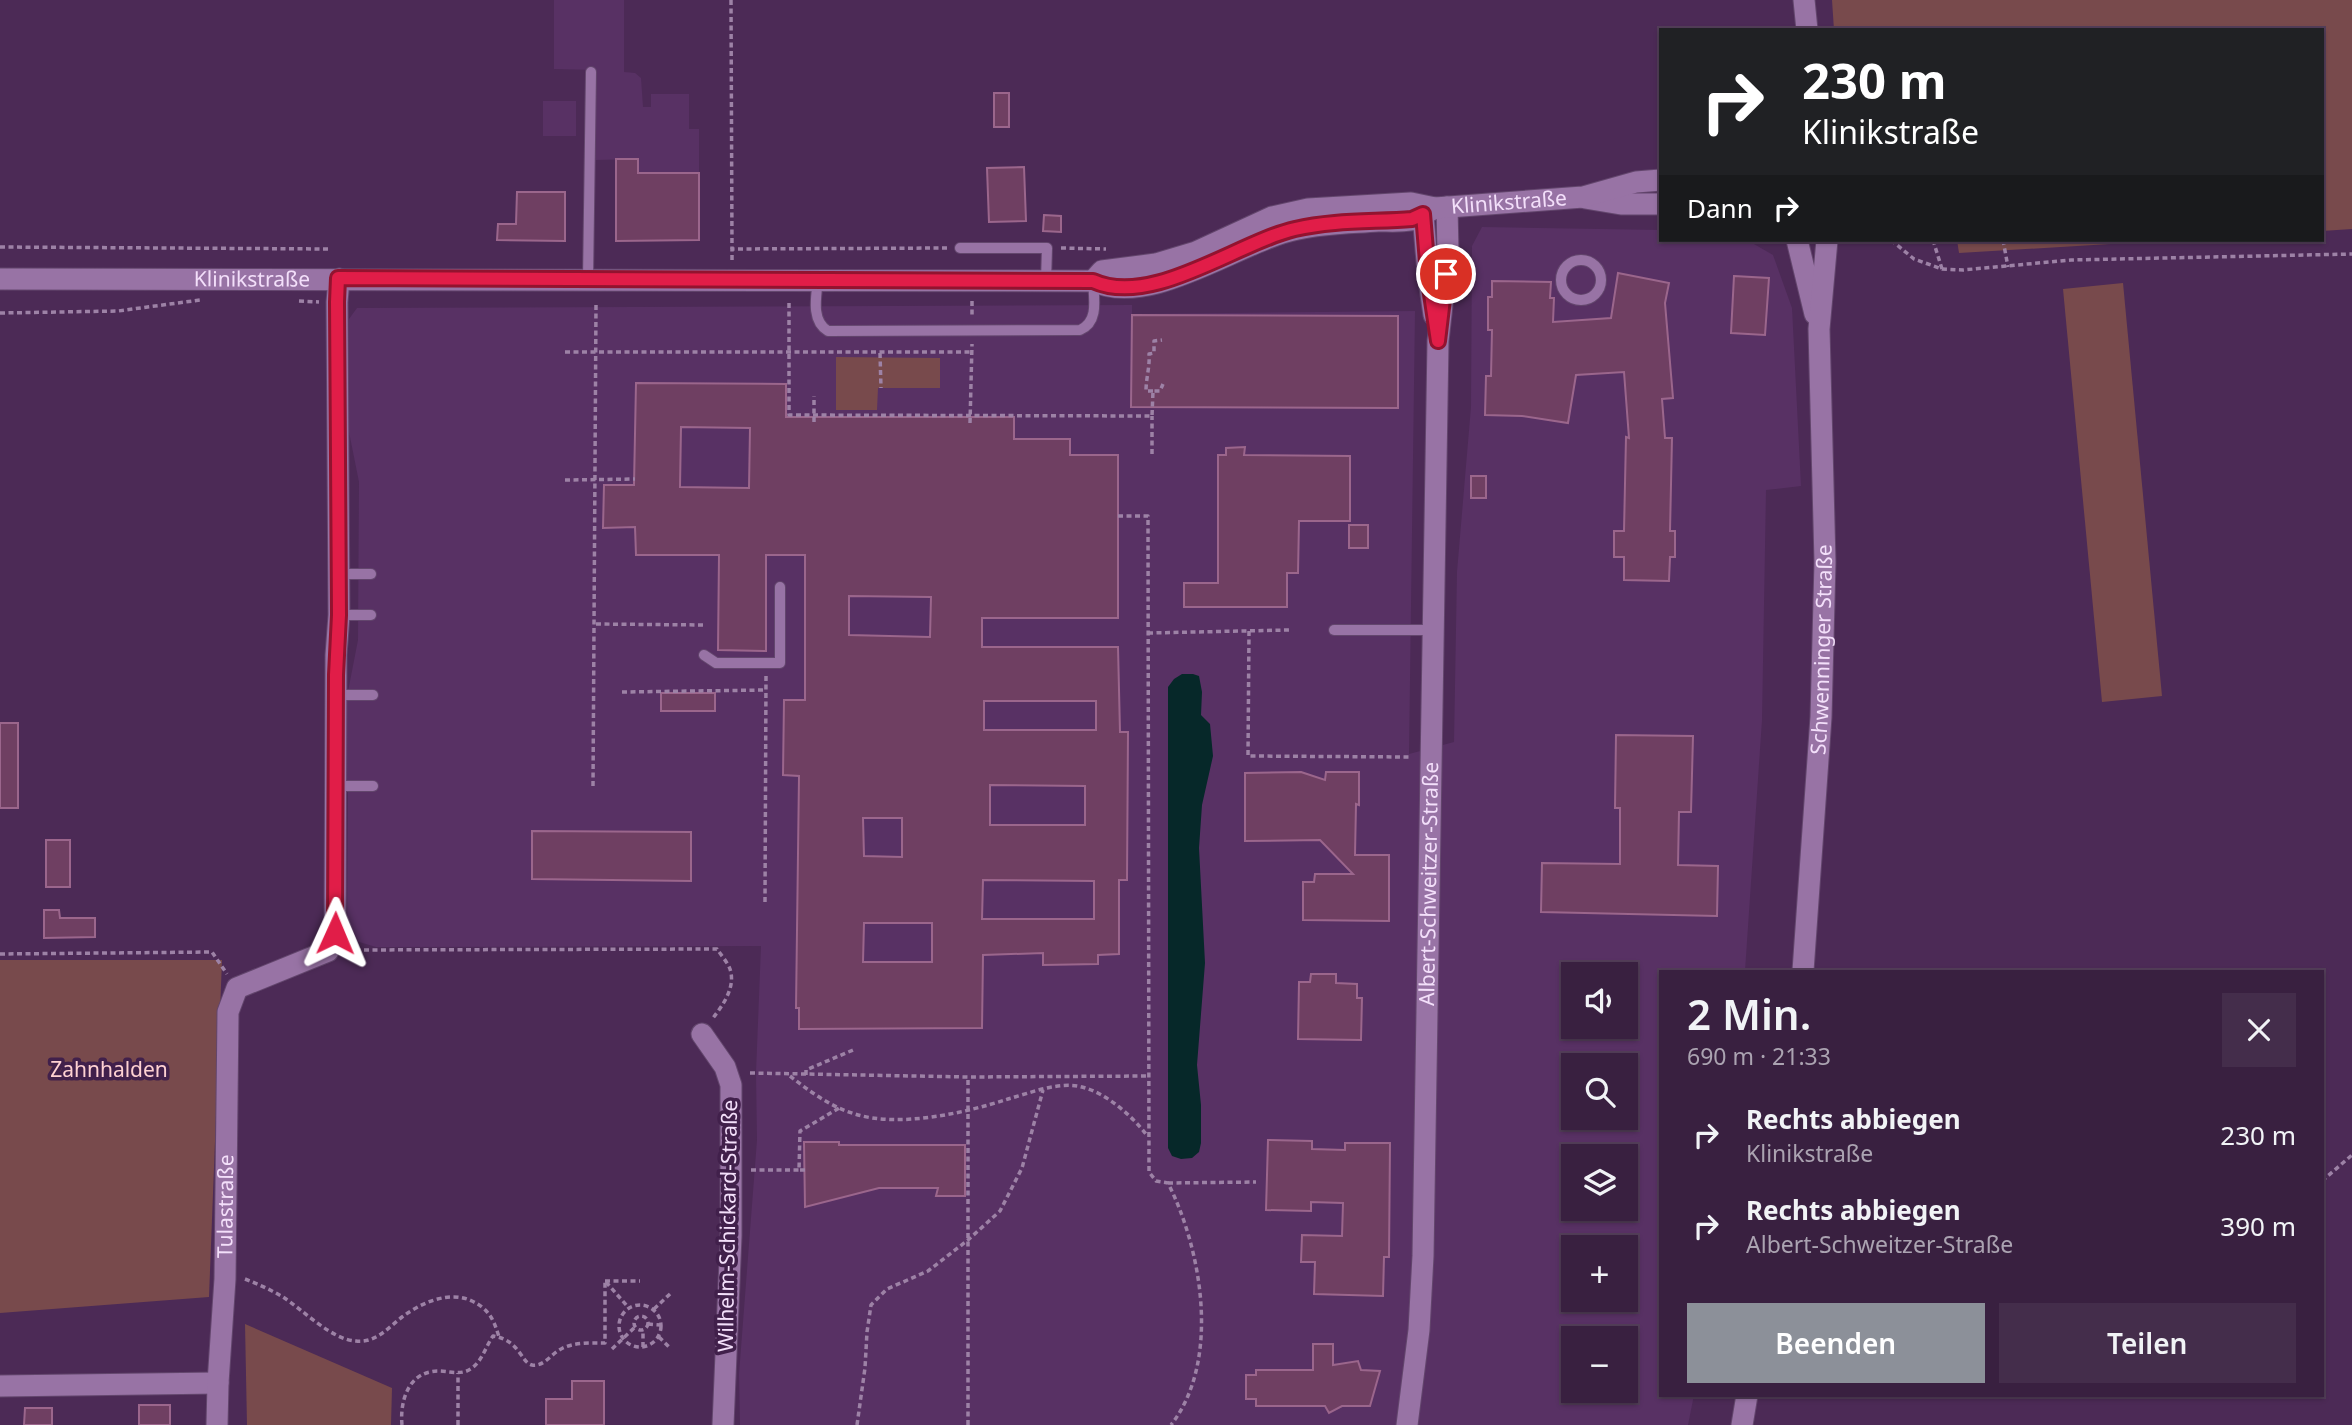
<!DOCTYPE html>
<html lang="de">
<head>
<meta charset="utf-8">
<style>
  :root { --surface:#392040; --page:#442d4b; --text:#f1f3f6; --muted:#aba3b1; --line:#533e59; --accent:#8c9099 }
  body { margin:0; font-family:"Noto Sans",sans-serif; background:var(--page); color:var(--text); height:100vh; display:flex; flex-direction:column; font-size:26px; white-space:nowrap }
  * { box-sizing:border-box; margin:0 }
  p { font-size:23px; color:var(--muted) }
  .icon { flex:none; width:38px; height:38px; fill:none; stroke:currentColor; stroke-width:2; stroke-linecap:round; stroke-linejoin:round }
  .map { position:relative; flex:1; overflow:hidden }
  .drawer { position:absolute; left:1659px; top:970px; width:665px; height:427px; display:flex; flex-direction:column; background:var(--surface); border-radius:0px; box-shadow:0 2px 5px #0004,0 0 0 2px var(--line) }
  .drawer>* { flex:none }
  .guide { position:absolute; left:1659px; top:28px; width:665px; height:214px; border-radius:0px; box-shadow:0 2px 5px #0004,0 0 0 2px var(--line); background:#202124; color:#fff; overflow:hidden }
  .tools { position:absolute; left:1561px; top:962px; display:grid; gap:14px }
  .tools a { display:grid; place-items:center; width:77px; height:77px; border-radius:0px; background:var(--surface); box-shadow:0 2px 5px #0004,0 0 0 2px var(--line); font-size:35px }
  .pin { position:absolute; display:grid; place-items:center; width:60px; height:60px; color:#fff; margin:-30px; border:4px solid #fff; border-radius:50%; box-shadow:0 2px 7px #0007 }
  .me { position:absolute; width:77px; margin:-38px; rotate:1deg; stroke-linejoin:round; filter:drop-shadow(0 0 5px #0008) }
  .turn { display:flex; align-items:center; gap:24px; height:147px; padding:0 28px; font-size:32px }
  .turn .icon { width:91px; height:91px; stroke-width:2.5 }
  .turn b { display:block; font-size:49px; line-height:60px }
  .then { display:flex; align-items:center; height:66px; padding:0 28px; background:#0003; gap:14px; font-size:26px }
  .round { display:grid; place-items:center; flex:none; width:74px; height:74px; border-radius:0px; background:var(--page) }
  .head { display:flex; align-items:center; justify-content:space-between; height:119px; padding:0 28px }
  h1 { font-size:42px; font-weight:600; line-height:52px }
  .cta { display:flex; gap:14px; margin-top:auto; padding:14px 28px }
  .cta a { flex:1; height:80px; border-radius:0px; background:var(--accent); color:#fff; font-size:28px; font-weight:600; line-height:80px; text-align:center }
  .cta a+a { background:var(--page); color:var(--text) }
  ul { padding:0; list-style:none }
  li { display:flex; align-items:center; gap:21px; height:91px; padding:0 28px }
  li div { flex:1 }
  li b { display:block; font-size:26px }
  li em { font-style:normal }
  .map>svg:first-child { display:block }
</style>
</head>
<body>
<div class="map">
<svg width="2352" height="1425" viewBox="0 0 2352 1425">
  <rect width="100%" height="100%" fill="#4c2a56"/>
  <!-- built -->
  <g fill="#583164" fill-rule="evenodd">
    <path d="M554,0H624V72L635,73L641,78L643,107H651V94H689V129H699V173H638V159L595,160L596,70L554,69Z"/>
    <rect x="543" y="101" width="33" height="35"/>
    <path d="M1482,227L1661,230V240H1747L1773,255L1792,308L1801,486L1766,490L1762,720L1745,971H1661V1395H1694L1688,1425H740L739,1374L757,1140L756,1073L761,946L376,947L356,941L347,935L348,793L345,770V707L358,640L359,482L348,427L349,319L357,308L1132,305V314L1415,311L1409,754L1454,742L1457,572L1471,407L1472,246ZM1573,975H1626V1027H1573ZM1573,1066H1626V1118H1573ZM1573,1157H1626V1209H1573ZM1573,1248H1626V1300H1573ZM1573,1339H1626V1391H1573Z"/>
  </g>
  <!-- green -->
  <g fill="#784a4c">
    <path d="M1832,0H2352V229L2322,231V30H1834Z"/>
    <path d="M1957,240H2176L1959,253Z"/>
    <path d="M2123,283L2162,696L2102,702L2063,289Z"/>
    <path d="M836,357L940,358V388H878L877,410H836Z"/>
    <path d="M0,960H222L209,1297L0,1313Z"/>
    <path d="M245,1324L392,1388L391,1425H247Z"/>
  </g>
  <!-- water -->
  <path fill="#062829" d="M1182,674H1193L1199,676L1202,692L1201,715L1210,724L1213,756L1202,805L1199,848L1205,963L1197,1065L1201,1105V1143L1199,1152L1192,1158L1181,1159L1172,1156L1168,1148V687L1174,679Z"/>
  <!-- building -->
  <g fill="#6f3f62" stroke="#9b668c" stroke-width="2" fill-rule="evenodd">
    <rect x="994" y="93" width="15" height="34"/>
    <path d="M616,159H638V173H699V240L616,241Z"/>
    <path d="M1024,167L1026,221L989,222L987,168Z"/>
    <path d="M517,192H565V241L497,240L498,224H516Z"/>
    <path d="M1044,215L1061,216V232L1043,231Z"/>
    <path d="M1618,273L1669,283L1665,303L1673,398L1662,399L1665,438H1672L1670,531H1675V557H1670L1669,581L1624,580V557H1614V531H1624L1626,437L1629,438L1624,372L1576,375L1568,423L1522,416L1485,415L1486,376H1491L1492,330H1488V297H1492V281L1551,282L1550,298H1554L1553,322L1611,318Z"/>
    <path d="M1734,276L1769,278L1765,335L1731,333Z"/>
    <path d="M1132,315L1398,316V408L1131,407Z"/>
    <path d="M636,383L786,384V417H1014V439H1070V455H1118V618H982V647H1118L1120,732H1128L1127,880H1119V954L1098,955V964L1043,965V953L983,955L982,1028L799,1029V1008H796L799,776L783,775L784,700H805V555H766V651L718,650L719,555H636L635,527L603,528L604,485H634ZM681,427L750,428L749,488L680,487ZM849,596L931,597L930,637L849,635ZM984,701H1096V730H984ZM990,785L1085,786V825H990ZM863,818H902V857L864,856ZM983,880L1094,881V919H982ZM864,923H932V962H863Z"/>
    <path d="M1245,447L1244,455L1350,456V521H1299L1298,573H1287V607H1184V583H1218V455H1226V448Z"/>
    <rect x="1471" y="476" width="15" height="22"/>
    <rect x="1349" y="525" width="19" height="23"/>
    <rect x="661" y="693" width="54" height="18"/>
    <rect x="0" y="723" width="18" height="85"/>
    <path d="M1616,735L1693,736L1691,812H1679L1678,865L1718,866L1717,916L1541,912L1542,863L1620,864V808H1615Z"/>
    <path d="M1301,772L1325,780L1326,772H1359V805L1356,804L1355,855H1389V921L1303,920V882H1314L1315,874H1353L1320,840L1245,841V773Z"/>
    <path d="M532,831L691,832V881L532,879Z"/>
    <rect x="46" y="840" width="24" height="47"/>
    <path d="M44,910H59L60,918H95V937L44,938Z"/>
    <path d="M1311,974H1336V983L1357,984V998H1362L1361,1040L1298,1039L1299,982H1310Z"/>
    <path d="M1268,1140L1312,1141V1149L1345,1150V1143H1390L1389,1257H1384L1383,1296L1314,1294L1315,1262H1301L1302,1235L1342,1236L1343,1203L1311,1202V1211L1266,1210Z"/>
    <path d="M804,1142H839V1145H965V1196H936L938,1188H879L805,1207Z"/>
    <path d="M1313,1344H1333V1365L1358,1361L1361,1370L1380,1371L1370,1406H1342L1329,1413L1325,1406H1256V1399H1246V1375H1256V1370H1313Z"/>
    <path d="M572,1381H604V1425H546V1399H572Z"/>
    <rect x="139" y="1405" width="31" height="20"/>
    <path d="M25,1408H52V1425H24Z"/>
  </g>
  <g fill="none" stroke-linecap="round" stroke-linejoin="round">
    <defs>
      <g id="lane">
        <path d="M960,248H1047L1046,281"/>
        <circle cx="1581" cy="280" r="20"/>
        <path d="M588,279L591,72"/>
        <path d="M818,280C816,297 811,321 828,331L1080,330C1099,322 1094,299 1093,281"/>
        <path d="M338,574H371"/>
        <path d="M339,615H371"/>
        <path d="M1334,630H1433"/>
        <path d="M704,655L716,663H780V587"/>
        <path d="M335,695H373"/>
        <path d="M334,786H373"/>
      </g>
      <g id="street">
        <path d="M1423,214L1428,274L1434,315"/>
        <path d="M702,1034L725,1067L731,1085V1236L723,1425"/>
        <path d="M0,1386L218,1383"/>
        <path id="s1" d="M217,1425L218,1383L225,1279L228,1012L237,988L328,951L335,933L336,655L339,615L337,302L339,279"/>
        <path id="s2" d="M1407,1425L1419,1330L1423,1256L1438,341L1448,252L1447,207"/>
      </g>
      <g id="secondary">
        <path d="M1804,0L1807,30"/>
        <path d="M1585,198L1621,204H1661"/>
        <path d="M1797,240L1815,314"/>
        <path id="s3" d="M0,279L1093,281C1151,309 1240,240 1298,229C1324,223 1351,223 1378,221C1389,221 1400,222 1411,220C1419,218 1427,212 1435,208"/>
        <path id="s4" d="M1093,281L1102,271L1156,264L1196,252L1272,217L1308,209L1411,203L1435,208L1583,197L1636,182L1661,180"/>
        <path id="s5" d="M1803,971L1821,717L1825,562L1819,329L1827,240"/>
        <path d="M1742,1425L1747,1395"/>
      </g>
    </defs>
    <!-- lane casing -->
    <use href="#lane" stroke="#63466d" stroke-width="12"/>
    <!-- street casing -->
    <use href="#street" stroke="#63466d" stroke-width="23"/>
    <!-- secondary casing -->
    <use href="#secondary" stroke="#63466d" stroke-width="23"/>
    <!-- path -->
    <g stroke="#9d82a6" stroke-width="3.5" stroke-dasharray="5 3.5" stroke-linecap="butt">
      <path d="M731,0L732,249"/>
      <path d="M1891,240L1914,259L1942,269L1963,270L2071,260L2352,254"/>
      <path d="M1933,240L1942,269"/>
      <path d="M2003,240L2008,267"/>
      <path d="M0,247L331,249"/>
      <path d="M1061,248L1106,249"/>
      <path d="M732,260V249L947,248"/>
      <path d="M299,301L319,302"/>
      <path d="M972,301V317"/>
      <path d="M789,303V415L1152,416L1153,391H1160L1163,384"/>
      <path d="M0,313L118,311L200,300"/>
      <path d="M565,352H972"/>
      <path d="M880,353L881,388"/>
      <path d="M1153,391H1146C1146,378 1150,367 1149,354L1154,353V341L1162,340"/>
      <path d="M814,422V396"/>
      <path d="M970,423L972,344"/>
      <path d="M1152,454V416"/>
      <path d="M565,480L635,479"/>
      <path d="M1118,516H1148L1149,1172L1156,1181L1168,1183C1202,1250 1221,1361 1171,1425"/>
      <path d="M596,624L704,625"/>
      <path d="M1249,631L1248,756L1411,757"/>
      <path d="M1148,633L1289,630"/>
      <path d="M622,692L766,690"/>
      <path d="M593,786L596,304"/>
      <path d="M765,902L766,676"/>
      <path d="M347,950L717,949C721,955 728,963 730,969C736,987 723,1005 713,1018"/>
      <path d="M0,954L212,952L227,974"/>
      <path d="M750,1073L968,1077L1147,1076"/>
      <path d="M806,1075V1070L853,1050"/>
      <path d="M790,1076C809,1091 831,1107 855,1114C899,1128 965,1113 1008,1099C1030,1093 1059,1081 1082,1087C1106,1093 1131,1115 1146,1134"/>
      <path d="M751,1170H799"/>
      <path d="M805,1170H799L800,1131L841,1107"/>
      <path d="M2322,1181L2352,1155"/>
      <path d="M1168,1183L1256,1182"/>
      <path d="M245,1279C258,1284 271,1290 283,1297C303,1310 332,1340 356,1341C376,1343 388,1328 402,1317C421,1303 449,1290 472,1301C489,1309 494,1320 499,1337"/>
      <path d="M605,1281H640"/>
      <path d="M606,1282L628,1307"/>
      <circle cx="640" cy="1326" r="21"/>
      <path d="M654,1309L671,1293"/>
      <circle cx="641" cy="1323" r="7"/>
      <path d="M648,1324L661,1325"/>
      <path d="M659,1337L670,1348"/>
      <path d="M643,1347V1330"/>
      <path d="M612,1349L635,1327"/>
      <path d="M402,1425C400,1405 406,1377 430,1372C444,1368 459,1378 472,1368C482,1361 486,1346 493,1336C520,1340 521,1363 532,1365C544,1367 551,1354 561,1349C574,1342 591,1343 605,1343V1281"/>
      <path d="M458,1425V1373"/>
      <path d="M857,1425L865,1368L867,1332L871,1305L887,1289L928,1271L968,1240L1000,1211L1022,1168L1043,1090"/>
      <path d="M968,1425V1077"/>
    </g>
    <!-- lane -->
    <use href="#lane" stroke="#9873a5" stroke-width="10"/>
    <!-- street -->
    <use href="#street" stroke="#9873a5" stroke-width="21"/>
    <!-- secondary -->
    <use href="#secondary" stroke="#9873a5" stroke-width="21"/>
  </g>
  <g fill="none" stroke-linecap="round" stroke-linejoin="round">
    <defs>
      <path id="route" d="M335,933L336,675L339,615L337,302L338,278L1093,281C1152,308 1238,242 1295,229C1333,220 1374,222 1412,219L1423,214L1428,274L1438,341L1446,274"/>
    </defs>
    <!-- route casing -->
    <use href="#route" stroke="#92132f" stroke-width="18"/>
    <!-- route -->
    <use href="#route" stroke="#e11d48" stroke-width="12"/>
  </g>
  <g text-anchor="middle" stroke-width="7" stroke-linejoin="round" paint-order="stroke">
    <!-- street labels -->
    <g font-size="21" fill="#f3dffa" stroke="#41204b">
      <text dy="7" stroke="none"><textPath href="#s4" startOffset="432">Klinikstraße</textPath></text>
      <text dy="7" stroke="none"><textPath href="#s3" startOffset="252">Klinikstraße</textPath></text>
      <text dy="7" stroke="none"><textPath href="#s5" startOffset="322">Schwenninger Straße</textPath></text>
      <text dy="7" stroke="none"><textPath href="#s2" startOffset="542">Albert-Schweitzer-Straße</textPath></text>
      <text dy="7" stroke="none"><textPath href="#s1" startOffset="219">Tulastraße</textPath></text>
      <text transform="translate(728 1226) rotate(-89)" y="7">Wilhelm-Schickard-Straße</text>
    </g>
    <!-- park labels -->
    <g font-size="21" fill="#fed1d2" stroke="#41204b">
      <text x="109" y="1077">Zahnhalden</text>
    </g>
  </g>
</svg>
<div class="tools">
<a><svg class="icon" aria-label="sound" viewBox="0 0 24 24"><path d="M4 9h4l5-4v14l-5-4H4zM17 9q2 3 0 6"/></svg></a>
<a><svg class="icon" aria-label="search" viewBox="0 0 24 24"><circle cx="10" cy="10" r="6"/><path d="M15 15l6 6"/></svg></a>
<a><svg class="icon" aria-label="layers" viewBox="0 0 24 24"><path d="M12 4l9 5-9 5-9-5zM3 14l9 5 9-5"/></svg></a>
<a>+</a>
<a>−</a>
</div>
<div class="pin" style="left:1446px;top:274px;background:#d93025"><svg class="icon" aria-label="arrive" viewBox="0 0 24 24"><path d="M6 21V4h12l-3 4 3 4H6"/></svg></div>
<svg class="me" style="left:335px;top:933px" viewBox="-20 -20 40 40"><path d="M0-17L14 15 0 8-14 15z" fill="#e11d48" stroke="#fff" stroke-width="4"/></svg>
<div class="guide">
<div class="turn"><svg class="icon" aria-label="right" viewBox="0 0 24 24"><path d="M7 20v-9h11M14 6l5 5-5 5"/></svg><div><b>230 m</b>Klinikstraße</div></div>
<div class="then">Dann<svg class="icon" aria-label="right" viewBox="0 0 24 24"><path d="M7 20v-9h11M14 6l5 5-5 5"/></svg></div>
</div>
<section class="drawer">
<div class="head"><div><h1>2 Min.</h1><p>690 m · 21:33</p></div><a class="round"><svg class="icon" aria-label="close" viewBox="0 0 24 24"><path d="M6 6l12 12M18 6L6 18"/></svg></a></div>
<ul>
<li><svg class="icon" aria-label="right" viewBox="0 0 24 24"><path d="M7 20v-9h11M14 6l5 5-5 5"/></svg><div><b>Rechts abbiegen</b><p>Klinikstraße</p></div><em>230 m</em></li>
<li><svg class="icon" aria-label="right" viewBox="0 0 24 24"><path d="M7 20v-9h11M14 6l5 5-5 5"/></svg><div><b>Rechts abbiegen</b><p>Albert-Schweitzer-Straße</p></div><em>390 m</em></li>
</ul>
<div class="cta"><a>Beenden</a><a>Teilen</a></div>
</section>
</div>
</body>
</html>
